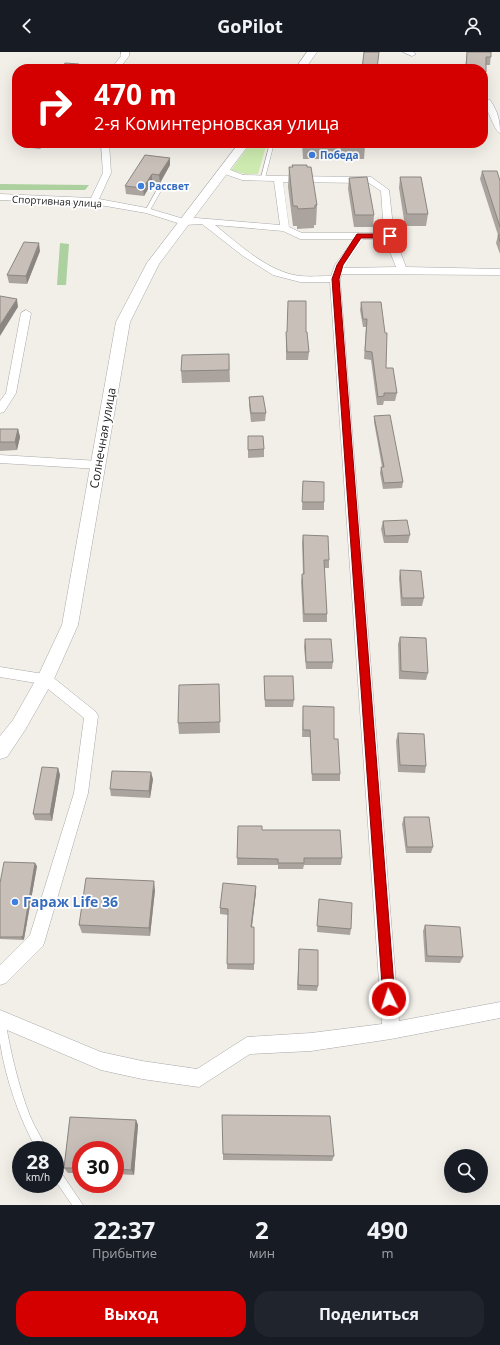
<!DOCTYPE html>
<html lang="ru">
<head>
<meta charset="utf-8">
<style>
  :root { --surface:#171b24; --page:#20242c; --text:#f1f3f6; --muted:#9ea1a6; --accent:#d40000 }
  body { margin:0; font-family:"Open Sans",sans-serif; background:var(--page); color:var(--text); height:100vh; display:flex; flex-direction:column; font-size:15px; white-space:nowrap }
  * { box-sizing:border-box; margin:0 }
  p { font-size:13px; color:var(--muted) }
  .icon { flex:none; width:22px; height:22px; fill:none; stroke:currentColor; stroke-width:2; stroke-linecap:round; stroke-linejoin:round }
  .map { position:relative; height:1153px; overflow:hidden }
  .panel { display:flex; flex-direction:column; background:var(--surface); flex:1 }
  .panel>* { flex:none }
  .guide { position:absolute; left:12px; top:12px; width:476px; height:84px; border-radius:16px; box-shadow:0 4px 16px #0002; background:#d40000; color:#fff; overflow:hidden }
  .fabs { position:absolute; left:444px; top:1097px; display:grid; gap:8px }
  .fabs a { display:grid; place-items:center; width:44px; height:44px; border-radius:50%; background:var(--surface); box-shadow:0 4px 16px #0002; font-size:20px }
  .speed { position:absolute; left:12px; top:1089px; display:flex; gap:8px; font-size:20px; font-weight:700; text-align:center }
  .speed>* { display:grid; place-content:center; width:52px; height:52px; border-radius:50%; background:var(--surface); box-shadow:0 4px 16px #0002; line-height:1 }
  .speed small { font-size:10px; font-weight:400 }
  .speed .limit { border:6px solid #d22; background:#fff; color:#111 }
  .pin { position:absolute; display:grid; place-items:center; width:34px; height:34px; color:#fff; margin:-17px; border-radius:8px; box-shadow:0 2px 6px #0006 }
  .me { position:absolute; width:44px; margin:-22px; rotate:356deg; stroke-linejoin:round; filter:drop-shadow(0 0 3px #0008) }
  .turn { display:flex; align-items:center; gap:14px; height:84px; padding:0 16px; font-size:18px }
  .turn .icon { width:52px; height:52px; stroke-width:2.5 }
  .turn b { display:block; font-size:28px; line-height:34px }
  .eta { display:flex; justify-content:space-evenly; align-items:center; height:68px; text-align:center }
  .eta b { font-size:24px; font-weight:700; line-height:28px }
  .primary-button { display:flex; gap:8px; margin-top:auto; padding:8px 16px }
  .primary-button a { flex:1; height:46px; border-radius:16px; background:var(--accent); color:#fff; font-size:16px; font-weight:700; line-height:46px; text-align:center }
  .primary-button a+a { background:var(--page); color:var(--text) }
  header { display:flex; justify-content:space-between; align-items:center; height:52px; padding:0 16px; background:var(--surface); font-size:18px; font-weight:700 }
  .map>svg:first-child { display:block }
</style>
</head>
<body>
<header><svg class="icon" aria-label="back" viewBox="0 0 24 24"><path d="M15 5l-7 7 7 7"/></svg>GoPilot<svg class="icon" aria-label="person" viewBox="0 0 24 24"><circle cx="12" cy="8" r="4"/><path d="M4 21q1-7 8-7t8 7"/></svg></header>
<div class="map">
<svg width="500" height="1153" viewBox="0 0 500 1153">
  <rect width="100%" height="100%" fill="#f2efe9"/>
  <!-- grass -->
  <path fill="#cdebb0" d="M251,91H267L258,122H245L231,118Z"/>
  <!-- forest -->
  <g fill="#add19e">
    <path d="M0,132L89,133L85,138H0Z"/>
    <path d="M60,191L69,192L66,233H57Z"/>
  </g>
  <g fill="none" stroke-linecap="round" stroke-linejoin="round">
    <defs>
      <g id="service">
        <path d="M270,91H274L265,126L263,127L261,126Z"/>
        <path d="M158,136L162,137L149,160H145V159Z"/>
        <path d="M0,963L3,965L5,968C11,1001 18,1033 30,1064C35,1076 42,1086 47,1098H37C19,1066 6,1028 0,991C0,982 0,972 0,963Z"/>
        <path d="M55,1114L58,1116L83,1153H72L55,1128Z"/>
      </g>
      <g id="minor">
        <path d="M121,0H129V4L119,17H111L121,4Z"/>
        <path d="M403,0H413L416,2L412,4Z"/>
        <path d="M484,48H490C498,60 500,68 500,81C495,80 488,57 483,50Z"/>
        <path d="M101,91H109L111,121L99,147L147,156L184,167L196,166L280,173L274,129L242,128L222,121V117H228L243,123L278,124L371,125L389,138L394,184L406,215L500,217V223L342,222L340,227L399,969L500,950V966L391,987L311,999L250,1002L199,1035L142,1027L101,1018L0,975V958L101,1000L142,1009L197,1017L247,985L311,981L382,972L330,230H300L273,223L243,204L202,172L184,173L146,161L94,152L0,148V142L91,146L103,121ZM283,130L369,131L381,139L384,181H302L289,175ZM215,173L283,179L300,187H354L335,213L331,224C321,224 310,225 300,224C268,220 240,193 215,173ZM363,187H385L396,215L344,216Z"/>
        <path d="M26,258L31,261L16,341L4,360L0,361V349L6,341L21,261Z"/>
        <path d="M0,403L99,409L105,413L99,417L0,411Z"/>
        <path d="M0,615L50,623L96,660L98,664L88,741L45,888L43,894L6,931L0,933V913L30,883L74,741L84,666L42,632L0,625Z"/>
      </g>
      <g id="tertiary">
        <path d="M307,0H317L305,17H295Z"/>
        <path d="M239,91H250L159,212L130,270L78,573L54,627L25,678L7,705L0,707V684L13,668L38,624L62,573L116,270L147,211Z"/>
      </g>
    </defs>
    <!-- service casing -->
    <use href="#service" stroke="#a9a9a9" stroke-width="1"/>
    <!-- minor casing -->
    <use href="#minor" stroke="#a9a9a9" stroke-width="1"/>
    <!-- tertiary casing -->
    <use href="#tertiary" stroke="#a9a9a9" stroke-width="1"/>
    <!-- service -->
    <use href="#service" fill="#fff" fill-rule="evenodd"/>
    <!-- minor -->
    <use href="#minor" fill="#fff" fill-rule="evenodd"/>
    <!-- tertiary -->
    <use href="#tertiary" fill="#fff" fill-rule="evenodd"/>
  </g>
  <!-- wall -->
  <g fill="#aba49e">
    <path d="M467,0H491L490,13H486V20L485,27H483V17H465Z"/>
    <path d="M22,91H44L40,97L22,95Z"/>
    <path d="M302,91H364L365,94L364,107H303Z"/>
    <path d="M170,113L160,131L152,130L144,144L126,142L125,134Z"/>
    <path d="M292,113L317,153L316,173H314V176L297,177V174H293L288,135L289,115H292Z"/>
    <path d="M482,119L500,129V202L496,191L498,183L480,127Z"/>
    <path d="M400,125L428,162L426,174H405L399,136Z"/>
    <path d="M349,126L374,163L373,175H354L348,137Z"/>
    <path d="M40,199L27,232L9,231L7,223Z"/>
    <path d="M361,250L386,316L397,341L395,349H384L383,353H377L371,308L364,307L366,275H363L360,258Z"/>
    <path d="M286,280H306L309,300L308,308H286Z"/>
    <path d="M229,302L230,330L182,331L181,319Z"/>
    <path d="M249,345L266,361L265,369L251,370L249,353Z"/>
    <path d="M374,364L403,430L402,436L383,437L380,421L381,415H382L374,370Z"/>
    <path d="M0,377H18L20,385L17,398L0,399Z"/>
    <path d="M248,384L264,397V405L248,406Z"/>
    <path d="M303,429L324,450V458H302Z"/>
    <path d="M383,469L410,483L408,491H384L381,477Z"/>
    <path d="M303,483L329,508V516H324L327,562V570H303L301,530L302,522H303L302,491Z"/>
    <path d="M400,518L424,546L422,554H401L399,526Z"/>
    <path d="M400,585L428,621L426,628L399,627L398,592Z"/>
    <path d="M305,587L333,610L332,617H306L304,595Z"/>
    <path d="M264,624L294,648L293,655H265Z"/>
    <path d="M219,643L220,681L179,682L178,671Z"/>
    <path d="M303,654L334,687L340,722V729H312L310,685H302Z"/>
    <path d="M398,681L426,714L425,721L398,720L396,689Z"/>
    <path d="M58,716L60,723L52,769L35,768L33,762Z"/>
    <path d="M153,727L150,746L111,744L110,737Z"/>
    <path d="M404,765L433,795L431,801H406L402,772Z"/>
    <path d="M238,774L262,778L342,806L341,813H304L303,817H278V813H237Z"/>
    <path d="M37,814L24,887L23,888L0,887V831Z"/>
    <path d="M256,834V840L252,875H254V918L227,917L228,863L220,862V856Z"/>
    <path d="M155,838L150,884L82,881L79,873Z"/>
    <path d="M319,847L351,877L350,883L317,880Z"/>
    <path d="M425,873L463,905L460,911L425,910L423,879Z"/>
    <path d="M299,897L318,934L317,939L297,938Z"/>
    <path d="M70,1065L136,1068L138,1073L134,1123L115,1122V1098H81V1121H68L64,1116Z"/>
    <path d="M223,1102L334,1104L332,1109L223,1108Z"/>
  </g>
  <!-- shaded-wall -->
  <g fill="#8b8681">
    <path d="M79,12L80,17H77Z"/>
    <path d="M39,91H44L40,97Z"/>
    <path d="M170,106V113L160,131L159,123Z"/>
    <path d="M152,122V130L144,144L143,136Z"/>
    <path d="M39,191L40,199L27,232L26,224Z"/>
    <path d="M17,247L18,255L0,284V273Z"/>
    <path d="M18,377L20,385L17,398L15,390Z"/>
    <path d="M58,716L60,723L52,769L50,762Z"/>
    <path d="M151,720L153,727L150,746L149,739Z"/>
    <path d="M35,811L37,814L24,887L23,888L21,885Z"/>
    <path d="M154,829L155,838L150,884L149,876Z"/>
    <path d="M256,834V840L251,881V875Z"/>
    <path d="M136,1068L138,1073L134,1123L131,1118Z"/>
  </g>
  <!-- building -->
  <g fill="#c7bfb8" stroke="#8b8681">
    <path d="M364,0H379L377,17H362Z"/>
    <path d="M467,0H491V5H486V20H483V17H466Z"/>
    <path d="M65,11L79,12L77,17H62Z"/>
    <path d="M303,91H364L365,94H303Z"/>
    <path d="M145,103L170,106L159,123L152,122L143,136L125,134Z"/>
    <path d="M292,113H307V115H311L317,153H315V156L298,157L297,154H293L289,115H293Z"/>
    <path d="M482,119H497L500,129V175Z"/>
    <path d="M367,125L374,163H355L349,126Z"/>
    <path d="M400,125H421L428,162H407Z"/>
    <path d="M498,183H500V190Z"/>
    <path d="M24,190L39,191L26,224L7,223Z"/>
    <path d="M0,244L17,247L0,273Z"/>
    <path d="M288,249H306V280H307L309,300H287L286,280H287Z"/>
    <path d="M361,250H381L385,281H387L386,316H393L397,341H384V344L378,345L372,300L365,299L367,267H363Z"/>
    <path d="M229,302V318L181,319L182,303Z"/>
    <path d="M263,344L266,361H251L249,345Z"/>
    <path d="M390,363L403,430L384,431L381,415H384L374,364Z"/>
    <path d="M0,377H18L15,390H0Z"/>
    <path d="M248,384H263L264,397L248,398Z"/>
    <path d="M303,429L324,430V450H302Z"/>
    <path d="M407,468L410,483L385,484L383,469Z"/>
    <path d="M303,483L328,484L329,508H324L327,562H304L302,522H304Z"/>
    <path d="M400,518L421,519L424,546H402Z"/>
    <path d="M400,585L426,586L428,621L401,619Z"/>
    <path d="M305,587H331L333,610H306Z"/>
    <path d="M264,624H293L294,648H265Z"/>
    <path d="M219,632L220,670L178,671L179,633Z"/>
    <path d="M303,654L334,655V687H338L340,722H312L310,678H303Z"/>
    <path d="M398,681L424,682L426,714L400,713Z"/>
    <path d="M42,715L58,716L50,762H33Z"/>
    <path d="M112,719L151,720L149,739L110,737Z"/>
    <path d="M404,765H429L433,795H407Z"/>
    <path d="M238,774H262V778H340L342,806H304V811H278V807L237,806Z"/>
    <path d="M4,810L35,811L23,884L21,885H0V831Z"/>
    <path d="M86,826L154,829L149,876L79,873Z"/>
    <path d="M223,831L256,834L251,875H254V912H227L228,857L220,856Z"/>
    <path d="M319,847L352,851L351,877L317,874Z"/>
    <path d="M425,873L460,875L463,905L427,904Z"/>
    <path d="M299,897L318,898V934L298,933Z"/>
    <path d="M222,1063L330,1064L334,1104L223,1102Z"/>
    <path d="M70,1065L136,1068L131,1118L115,1117V1098H81V1116H64Z"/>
  </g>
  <!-- route -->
  <path fill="#d40000" stroke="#8a0000" d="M360,182H390L393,184L390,186H361L343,213L339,227L395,947L393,952L389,953L385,952L383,947L332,227L337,213L357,182Z"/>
  <!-- markers -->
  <g fill="#3f7fe0" stroke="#fff" stroke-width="1.5">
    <circle cx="312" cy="103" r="4"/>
    <circle cx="141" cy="134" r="4"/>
    <circle cx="15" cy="850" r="4"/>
  </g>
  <g text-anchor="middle" stroke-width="3.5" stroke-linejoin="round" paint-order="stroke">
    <!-- far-shop labels -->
    <g font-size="10" font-weight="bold" fill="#366cbe" stroke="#fff" text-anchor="start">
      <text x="320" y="107">Победа</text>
      <text x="149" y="138">Рассвет</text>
    </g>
    <!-- far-street labels -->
    <g font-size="10" fill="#222" stroke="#fff">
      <text transform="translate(57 149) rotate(3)" y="4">Спортивная улица</text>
    </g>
    <!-- street labels -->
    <g font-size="12" fill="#222" stroke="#fff">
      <text transform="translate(103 386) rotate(-80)" y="4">Солнечная улица</text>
    </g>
    <!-- near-shop labels -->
    <g font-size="14" font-weight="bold" fill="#366cbe" stroke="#fff" text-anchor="start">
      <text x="23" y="855">Гараж Life 36</text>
    </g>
  </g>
</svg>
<div class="fabs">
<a><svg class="icon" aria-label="search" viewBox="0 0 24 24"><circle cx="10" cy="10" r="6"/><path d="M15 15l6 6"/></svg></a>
</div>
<div class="speed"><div>28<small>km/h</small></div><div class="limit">30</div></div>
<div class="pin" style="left:390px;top:184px;background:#d93025"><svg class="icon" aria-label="arrive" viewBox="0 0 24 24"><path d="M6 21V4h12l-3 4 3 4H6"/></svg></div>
<svg class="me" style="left:389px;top:947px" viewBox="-20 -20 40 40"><circle r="17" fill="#d40000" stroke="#fff" stroke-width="3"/><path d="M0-11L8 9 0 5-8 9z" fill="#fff"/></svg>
<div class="guide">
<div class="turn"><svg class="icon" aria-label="right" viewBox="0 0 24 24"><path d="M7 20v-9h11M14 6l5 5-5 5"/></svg><div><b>470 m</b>2-я Коминтерновская улица</div></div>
</div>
</div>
<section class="panel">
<div class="eta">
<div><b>22:37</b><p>Прибытие</p></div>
<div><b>2</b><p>мин</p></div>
<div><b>490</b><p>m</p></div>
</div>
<div class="primary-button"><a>Выход</a><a>Поделиться</a></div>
</section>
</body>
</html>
